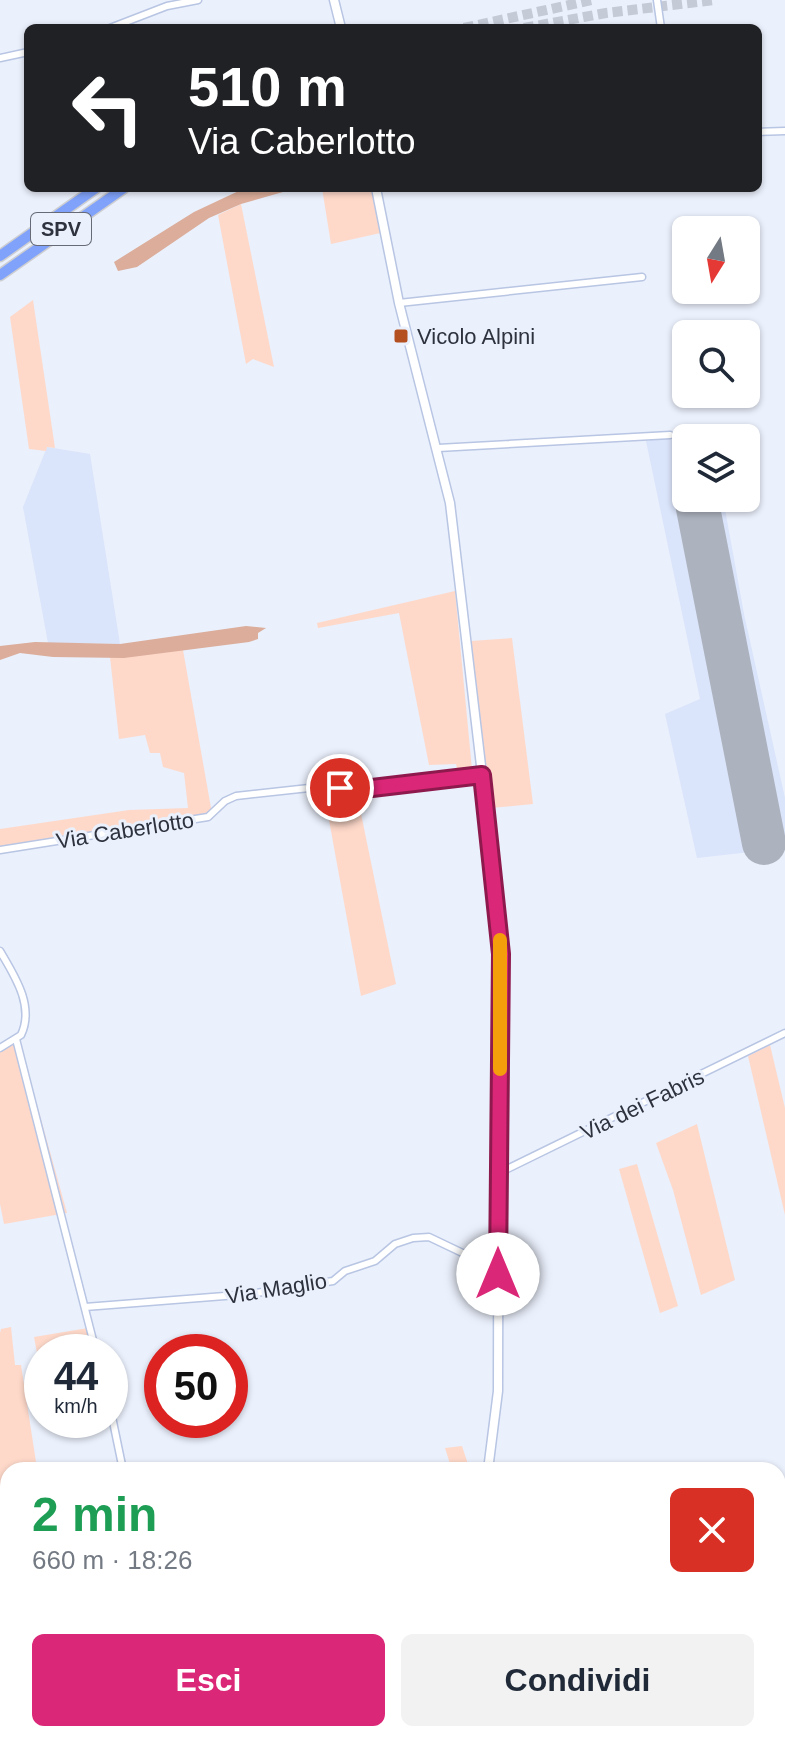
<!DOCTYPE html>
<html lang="it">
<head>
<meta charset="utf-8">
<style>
  :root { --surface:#fff; --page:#f2f2f3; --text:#1f2937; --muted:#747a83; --accent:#db2777 }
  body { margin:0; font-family:Arial,sans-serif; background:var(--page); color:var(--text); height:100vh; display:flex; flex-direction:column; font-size:30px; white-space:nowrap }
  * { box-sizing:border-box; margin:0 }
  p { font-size:26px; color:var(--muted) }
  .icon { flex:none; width:44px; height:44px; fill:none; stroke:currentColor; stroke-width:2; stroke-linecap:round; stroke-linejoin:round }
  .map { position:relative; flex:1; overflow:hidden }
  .details { position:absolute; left:0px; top:1462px; width:786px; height:280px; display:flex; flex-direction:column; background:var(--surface); border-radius:24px 24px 0 0; box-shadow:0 2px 6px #0004 }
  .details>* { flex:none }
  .guide { position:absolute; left:24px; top:24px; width:738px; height:168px; border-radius:12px; box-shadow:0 2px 6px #0004; background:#202124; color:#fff; overflow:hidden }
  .needle { width:52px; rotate:191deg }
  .fabs { position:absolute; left:672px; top:216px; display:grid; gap:16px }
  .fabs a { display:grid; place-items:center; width:88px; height:88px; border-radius:12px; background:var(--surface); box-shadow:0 2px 6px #0004; font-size:40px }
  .speed { position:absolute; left:24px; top:1334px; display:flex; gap:16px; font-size:40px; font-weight:700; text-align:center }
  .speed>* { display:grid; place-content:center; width:104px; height:104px; border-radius:50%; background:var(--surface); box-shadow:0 2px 6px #0004; line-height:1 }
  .speed small { font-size:20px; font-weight:400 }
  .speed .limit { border:12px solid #d22; background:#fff; color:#111 }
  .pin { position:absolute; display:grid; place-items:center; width:68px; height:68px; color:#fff; margin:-34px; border:4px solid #fff; border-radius:50%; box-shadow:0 2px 8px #0007 }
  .me { position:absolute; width:88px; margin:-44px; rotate:0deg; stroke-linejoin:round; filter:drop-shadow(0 0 6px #0008) }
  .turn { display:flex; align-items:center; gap:28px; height:168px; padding:0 32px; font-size:36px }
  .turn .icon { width:104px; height:104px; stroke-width:2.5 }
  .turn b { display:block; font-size:56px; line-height:68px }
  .round { display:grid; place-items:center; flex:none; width:84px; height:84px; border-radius:12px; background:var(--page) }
  .summary { display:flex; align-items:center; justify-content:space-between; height:136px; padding:0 32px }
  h1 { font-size:48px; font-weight:600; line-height:60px; color:#1e9e55 }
  .cta { display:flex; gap:16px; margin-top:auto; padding:16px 32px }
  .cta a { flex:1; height:92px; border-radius:12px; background:var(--accent); color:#fff; font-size:32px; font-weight:600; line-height:92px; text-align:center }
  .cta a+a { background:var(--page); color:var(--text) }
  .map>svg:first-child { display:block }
</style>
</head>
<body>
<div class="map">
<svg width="785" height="1742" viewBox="0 0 785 1742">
  <rect width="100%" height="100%" fill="#eaf0fc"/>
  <!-- built -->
  <g fill="#dae4fa">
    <path d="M666,437L693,438H686V498H723L744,614L785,798V848L697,858L665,714L700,699L646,441Z"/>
    <path d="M47,447L90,454L120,644L48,643L23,507Z"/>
  </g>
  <!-- green -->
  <g fill="#fed9ca">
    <path d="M322,188H376L385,232L331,244Z"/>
    <path d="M241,204L274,367L253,359L246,364L218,215Z"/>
    <path d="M33,300L55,448L47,447L46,451L29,449L10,317Z"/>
    <path d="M455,591L473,780L459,777L456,764L429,765L399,613L318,628L317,623Z"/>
    <path d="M512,638L533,804L491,808L484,773L471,641Z"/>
    <path d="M183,650L213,819L0,852V829L129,810L188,808L184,773L163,767L160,753H150L145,735L119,739L110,657Z"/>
    <path d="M345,794L346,800L358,799L396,984L361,996L325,798Z"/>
    <path d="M19,1040L67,1213L4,1224L0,1204V1048Z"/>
    <path d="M770,1045L785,1108V1215L748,1056Z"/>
    <path d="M697,1124L735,1280L701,1295L673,1190L656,1143Z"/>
    <path d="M637,1164L678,1306L660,1313L619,1169Z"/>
    <path d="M11,1327L15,1365H21L36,1462L46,1470H8V1489L0,1490V1333L1,1329Z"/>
    <path d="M88,1328L92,1349L42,1352V1358H38L34,1337Z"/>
    <path d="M462,1446L470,1470H443L451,1467L445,1448Z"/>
    <path d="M785,1528V1715L778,1698V1530Z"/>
  </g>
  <!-- forest -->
  <g fill="#dbad9a">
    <path d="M245,188H315L290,190L241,204L209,218L137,267L118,271L114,262L194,212Z"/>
    <path d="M246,626L266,628L258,633V639L249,642L124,658L53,657L20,653L0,660V646L35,642L120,644Z"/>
  </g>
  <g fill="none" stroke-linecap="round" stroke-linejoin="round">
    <!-- canal -->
    <path stroke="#bf9280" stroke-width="7" d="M0,1719L8,1732"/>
    <!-- runway -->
    <path stroke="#acb2be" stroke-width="44" d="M696,498L764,843"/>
    <!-- highway-tunnel -->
    <g stroke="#c4cad6" stroke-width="10" stroke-dasharray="10 5" stroke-linecap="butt">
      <path d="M464,28L592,0"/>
      <path d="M524,28L606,13L714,0"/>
    </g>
    <defs>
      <g id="street">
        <path d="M657,0L661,28"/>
        <path d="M110,28L167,6L198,0"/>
        <path d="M0,58L28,52"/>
        <path d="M758,132L785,131"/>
        <path d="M399,303L642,277"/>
        <path d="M438,448L670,435"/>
        <path d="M0,850L208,817L225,801L236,796L309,788H372L482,775"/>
        <path d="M0,951C14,975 35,1006 21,1035L0,1048"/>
        <path d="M16,1039L96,1352"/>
        <path d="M499,1173L785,1033"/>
        <path d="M85,1307L250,1294L333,1281L345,1271L375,1261L395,1244L413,1238L429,1237L473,1258L498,1261"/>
        <path d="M110,1407L123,1470"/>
        <path d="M0,1495L8,1494"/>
        <path d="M778,1531L785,1529"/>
      </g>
      <g id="secondary">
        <path d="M334,0L341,28"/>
        <path d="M376,188L399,303L450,503L499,918L498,1391L488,1470"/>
        <path d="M445,1742L446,1734"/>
      </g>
      <g id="highway">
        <path d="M0,256L96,188"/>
        <path d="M0,275L124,188"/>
      </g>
    </defs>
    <!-- street casing -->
    <use href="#street" stroke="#b8c5e3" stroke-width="9"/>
    <!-- secondary casing -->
    <use href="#secondary" stroke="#b8c5e3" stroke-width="11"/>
    <!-- highway casing -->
    <use href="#highway" stroke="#cdced1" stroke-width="13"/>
    <!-- street -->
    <use href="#street" stroke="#fff" stroke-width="6"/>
    <!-- secondary -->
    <use href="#secondary" stroke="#fff" stroke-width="8"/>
    <!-- highway -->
    <use href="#highway" stroke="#80a2fa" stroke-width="10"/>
  </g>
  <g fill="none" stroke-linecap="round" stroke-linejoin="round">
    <defs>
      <path id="route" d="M340,788H372L482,775L501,954L498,1274"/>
    </defs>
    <!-- route casing -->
    <use href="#route" stroke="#8e194d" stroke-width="20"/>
    <!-- route -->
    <use href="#route" stroke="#db2777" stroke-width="14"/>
    <!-- slow -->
    <path stroke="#f59e0b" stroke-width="14" d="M500,1069V940"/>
  </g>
  <!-- markers -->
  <rect fill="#b44f20" stroke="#eaf0fc" stroke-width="3" x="393" y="328" width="16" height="16" rx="4"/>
  <g text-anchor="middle" stroke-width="6" stroke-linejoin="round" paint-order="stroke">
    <!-- shield labels -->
    <rect fill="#eaf0fc" stroke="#666b77" stroke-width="2" x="31" y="213" width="60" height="32" rx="6"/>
    <g font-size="20" font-weight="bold" fill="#2d323e">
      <text x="61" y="236">SPV</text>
    </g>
    <!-- poi labels -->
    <g font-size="22" fill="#2d323e" stroke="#eaf0fc" text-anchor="start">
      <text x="417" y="344">Vicolo Alpini</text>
    </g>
    <!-- street labels -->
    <g font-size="22" fill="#2d323e" stroke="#eaf0fc">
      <text transform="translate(125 830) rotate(-9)" y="8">Via Caberlotto</text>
      <text transform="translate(642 1104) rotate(-26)" y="8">Via dei Fabris</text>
      <text transform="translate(276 1288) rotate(-9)" y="8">Via Maglio</text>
    </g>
  </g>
</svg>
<div class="fabs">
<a><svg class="needle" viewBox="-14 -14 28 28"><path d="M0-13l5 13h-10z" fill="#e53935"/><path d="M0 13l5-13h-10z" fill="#747a83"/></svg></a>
<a><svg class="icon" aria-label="search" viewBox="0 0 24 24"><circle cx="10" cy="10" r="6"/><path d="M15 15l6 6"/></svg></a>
<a><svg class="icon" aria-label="layers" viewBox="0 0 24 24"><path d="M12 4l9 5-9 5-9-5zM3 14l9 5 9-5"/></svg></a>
</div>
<div class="speed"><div>44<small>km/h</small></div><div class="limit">50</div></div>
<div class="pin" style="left:340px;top:788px;background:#d93025"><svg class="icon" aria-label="arrive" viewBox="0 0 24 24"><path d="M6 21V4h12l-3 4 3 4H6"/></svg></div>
<svg class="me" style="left:498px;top:1274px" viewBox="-20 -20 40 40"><circle r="19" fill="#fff"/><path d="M0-13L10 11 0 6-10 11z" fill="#db2777"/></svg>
<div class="guide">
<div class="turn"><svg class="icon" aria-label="left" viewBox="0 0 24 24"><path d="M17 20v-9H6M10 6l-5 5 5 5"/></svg><div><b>510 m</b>Via Caberlotto</div></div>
</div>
<section class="details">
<div class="summary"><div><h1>2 min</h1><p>660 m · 18:26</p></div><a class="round" style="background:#d93025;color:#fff"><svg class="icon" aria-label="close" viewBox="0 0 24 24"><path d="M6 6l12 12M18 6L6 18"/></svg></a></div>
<div class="cta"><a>Esci</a><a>Condividi</a></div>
</section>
</div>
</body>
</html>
